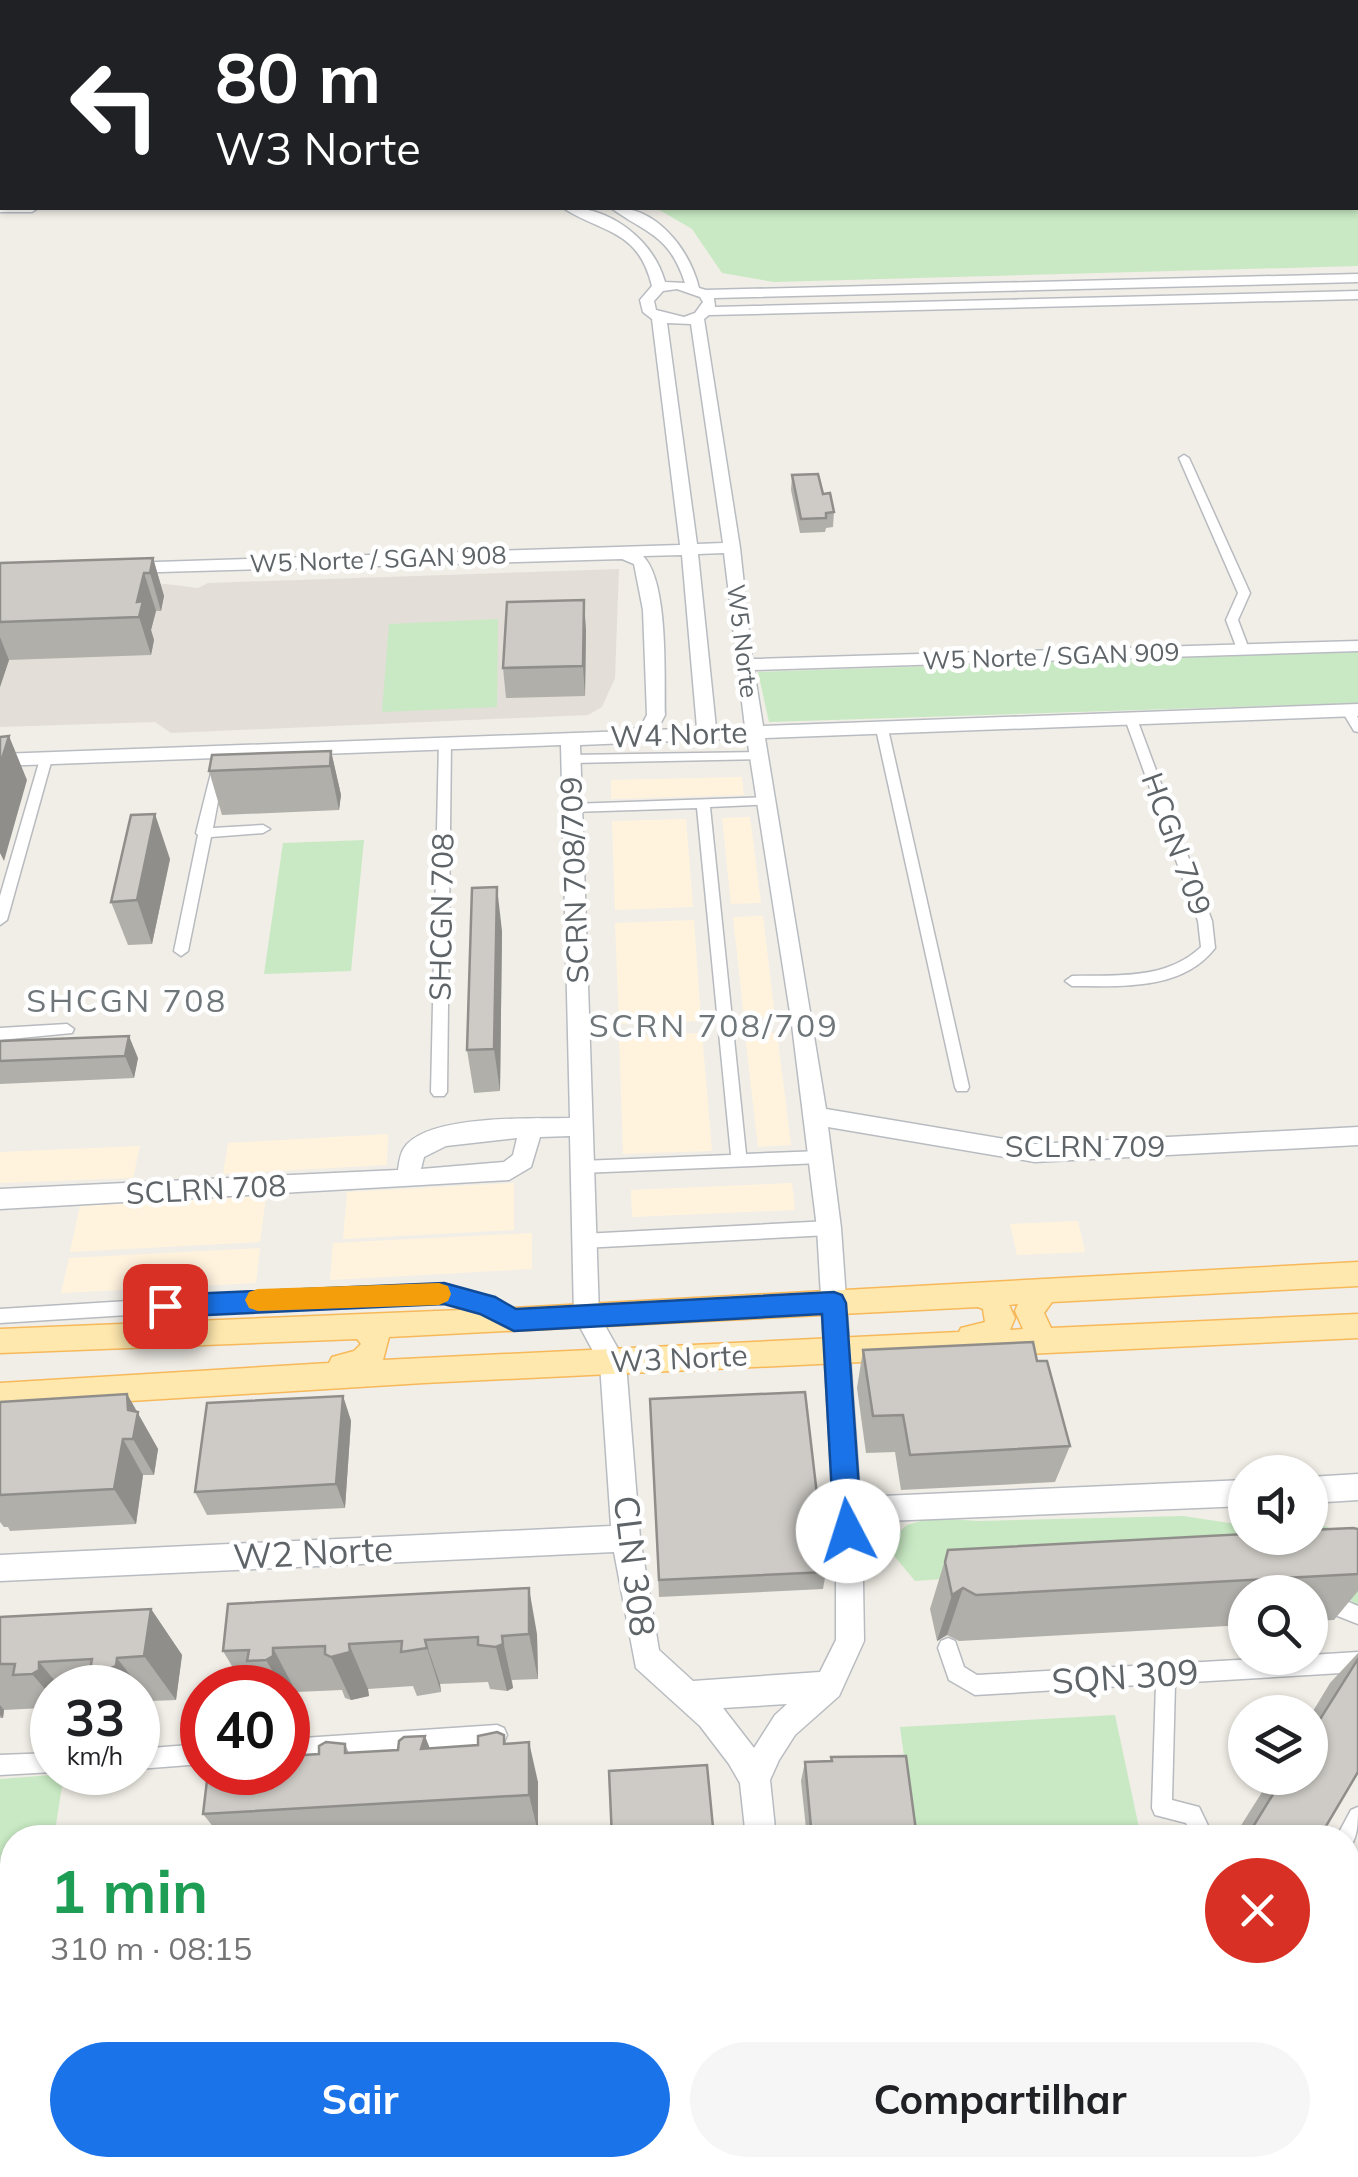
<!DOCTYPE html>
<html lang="pt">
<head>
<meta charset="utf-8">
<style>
  :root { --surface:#fff; --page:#f6f6f6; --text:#202124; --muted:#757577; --accent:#1a73e8 }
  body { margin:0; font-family:Mulish,sans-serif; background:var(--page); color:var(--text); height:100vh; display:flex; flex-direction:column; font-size:38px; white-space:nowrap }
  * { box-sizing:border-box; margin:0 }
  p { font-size:32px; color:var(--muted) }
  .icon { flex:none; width:55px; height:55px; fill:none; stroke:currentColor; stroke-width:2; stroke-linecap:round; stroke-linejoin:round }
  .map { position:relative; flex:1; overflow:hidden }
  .side { position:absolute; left:0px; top:1825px; width:1360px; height:352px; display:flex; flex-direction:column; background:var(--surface); border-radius:40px 40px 0 0; box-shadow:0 2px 8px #0004 }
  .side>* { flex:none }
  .guide { position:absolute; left:0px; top:0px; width:1360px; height:210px; box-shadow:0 2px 8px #0004; background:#202124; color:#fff; overflow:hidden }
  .controls { position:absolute; left:1228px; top:1455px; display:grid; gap:20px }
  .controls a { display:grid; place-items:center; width:100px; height:100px; border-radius:50%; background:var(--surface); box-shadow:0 2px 8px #0004; font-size:50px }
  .speed { position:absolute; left:30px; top:1665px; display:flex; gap:20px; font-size:50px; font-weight:700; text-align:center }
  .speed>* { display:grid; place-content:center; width:130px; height:130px; border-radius:50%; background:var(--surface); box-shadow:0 2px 8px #0004; line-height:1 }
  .speed small { font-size:25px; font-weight:400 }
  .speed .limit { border:15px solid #d22; background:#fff; color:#111 }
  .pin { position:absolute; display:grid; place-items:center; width:85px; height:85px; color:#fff; margin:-42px; border-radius:20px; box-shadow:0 5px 15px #0006 }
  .me { position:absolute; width:110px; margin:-55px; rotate:355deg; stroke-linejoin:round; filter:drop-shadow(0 0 8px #0008) }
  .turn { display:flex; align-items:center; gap:35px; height:210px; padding:0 50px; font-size:45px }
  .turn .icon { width:130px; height:130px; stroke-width:2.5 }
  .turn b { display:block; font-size:70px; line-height:85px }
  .round { display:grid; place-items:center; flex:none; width:105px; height:105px; border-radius:52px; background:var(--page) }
  .head { display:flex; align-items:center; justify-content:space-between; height:170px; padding:0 50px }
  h1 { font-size:60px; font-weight:700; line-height:75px; color:#1e9e55 }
  .primary-button { display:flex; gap:20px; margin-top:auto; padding:20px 50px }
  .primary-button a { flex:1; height:115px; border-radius:60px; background:var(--accent); color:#fff; font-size:40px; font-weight:700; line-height:115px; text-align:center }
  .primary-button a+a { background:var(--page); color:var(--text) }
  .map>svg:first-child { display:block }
</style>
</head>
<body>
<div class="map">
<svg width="1358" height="2177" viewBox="0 0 1358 2177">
  <rect width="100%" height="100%" fill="#f1eee7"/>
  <!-- commercial -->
  <g fill="#fff3de">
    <path d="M742,777L744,795L611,799V780Z"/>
    <path d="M750,817L761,903L731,904L722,818Z"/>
    <path d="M686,819L693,907L615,910L612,821Z"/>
    <path d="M763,916L775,1017L744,1018L733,917Z"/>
    <path d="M694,920L701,1021L619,1024L615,923Z"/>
    <path d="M702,1033L712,1151L623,1154L619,1036Z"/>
    <path d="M777,1033L791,1145L758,1147L745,1034Z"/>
    <path d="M388,1134L387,1165L223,1174L228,1143Z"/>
    <path d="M140,1146L133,1178L0,1183V1152Z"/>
    <path d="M514,1183V1230L343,1239L347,1192Z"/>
    <path d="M792,1183L795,1210L632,1217L631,1190Z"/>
    <path d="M266,1196L260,1242L70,1252L80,1206Z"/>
    <path d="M1078,1221L1085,1252L1017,1255L1010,1224Z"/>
    <path d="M532,1233V1269L330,1280L333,1243Z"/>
    <path d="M260,1248L256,1283L61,1293L69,1258Z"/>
  </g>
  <!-- education -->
  <path fill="#e3dfd8" d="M619,569L615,678L602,707L588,715L171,733L155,722L0,727V589L166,584L198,588L208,583Z"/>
  <!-- green -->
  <g fill="#c8e9c3">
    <path d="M28,0H1358V266L774,282L722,273L692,229L656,208H1358V2H25Z"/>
    <path d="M498,619L497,707L382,712L389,624Z"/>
    <path d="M1358,652V703L769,722L758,672Z"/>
    <path d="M364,840L351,971L264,974L283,843Z"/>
    <path d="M1183,1516L1236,1524L1245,1521V1538H1310V1521L1347,1534L1358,1546V1606L1338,1591L998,1575L915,1581L891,1552L895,1536L907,1525L931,1518L979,1521Z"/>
    <path d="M1115,1715L1141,1837H915L900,1727Z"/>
    <path d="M64,1774L54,1837L12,1838V2165H248L247,2177H0V1779Z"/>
    <path d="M958,2165H1326L1320,2177H960Z"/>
  </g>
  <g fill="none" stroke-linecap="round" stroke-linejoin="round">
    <defs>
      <g id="street">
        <path d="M1184,455L1189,458L1250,593L1238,620L1249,649L1247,652H1239L1237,649L1226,620L1238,593L1179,458Z"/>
        <path d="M1348,707L1352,708L1358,718V732L1354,731L1342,711Z"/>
        <path d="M1131,715L1137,719L1212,921L1215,948C1182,991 1121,986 1072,986L1065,981L1072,976C1117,975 1166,980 1201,947L1198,921L1125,719Z"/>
        <path d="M882,725L888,729L969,1087L967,1091H957L955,1087L876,729Z"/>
        <path d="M445,738L451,742L447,1092L444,1096H434L431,1092L439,742Z"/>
        <path d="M761,752L767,756L765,759L571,763L565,759L571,755Z"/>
        <path d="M46,755L52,759L7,920L0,925V896L40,759Z"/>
        <path d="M218,765L224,769L213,828L263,825L270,829L263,833L211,837L188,951L181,956L174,951L198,835L196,833L212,769Z"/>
        <path d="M768,797L773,798L774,801L773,804L710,807L746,1154L821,1151L826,1153L829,1157L826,1161L821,1163L581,1173L575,1171L573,1167L575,1163L581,1161L731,1155L697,808L571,812L565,808L571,804Z"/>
        <path d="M67,1024L74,1029L72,1033L0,1040V1028Z"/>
        <path d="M829,1221L835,1223L837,1228L835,1233L829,1235L583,1248L577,1246L575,1241L577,1236L583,1234Z"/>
        <path d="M444,1287C468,1293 503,1297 518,1318L516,1323L510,1325L482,1311L444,1301L274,1306L0,1323V1309L274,1292Z"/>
        <path d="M1332,1595L1358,1606V1624L1325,1611L1323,1604L1325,1597Z"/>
        <path d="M948,1638L955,1641L964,1667L977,1675L1272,1658H1310V1655L1358,1652V1672L1175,1683L1172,1800L1199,1807L1214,1838H1193L1186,1823L1155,1815L1152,1808L1156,1684L975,1695L949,1680L938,1648L941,1641Z"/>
        <path d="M497,1725L504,1728L507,1735L504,1742L497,1745L288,1759V1739Z"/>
        <path d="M202,1744V1764L138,1769V1749Z"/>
        <path d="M52,1753L53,1772L0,1775V1755Z"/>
        <path d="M1358,1807C1358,1821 1358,1841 1348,1848V1838H1336L1351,1810Z"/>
        <path d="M398,2165H422L421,2177H397Z"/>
      </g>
      <g id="secondary">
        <path d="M0,204L2,208H38L32,212H0Z"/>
        <path d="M563,208C608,205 653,239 665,282L685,283C669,234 647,234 611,208C655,205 689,248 699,288L706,290L1358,274V282L714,298L715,307L1358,291V299L709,315L704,319L740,548L752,659L1358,641V651L754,670L763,726L1358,704V716L765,738L826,1109L1035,1144L1358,1127V1145L1035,1162L828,1127L841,1228L860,1497L1245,1480V1506L862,1522L864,1641L839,1696L795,1735L779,1760L770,1780L776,1838H746L740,1783L729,1764L700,1726L636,1668L614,1552L0,1581V1555L611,1526L600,1364L574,1316L570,1136L540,1137L531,1167L509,1180L0,1209V1189L398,1170C399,1163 400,1154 404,1148C427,1114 533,1119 570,1118L561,745L0,766V754L628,731L641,726L647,715L643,610L634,564L622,559L126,573L118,568L126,563L680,545L652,319L643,312L640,300L652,286C638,229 604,234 563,208ZM677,289L700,297L703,302L695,313L684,317L656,310L654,301L663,291ZM667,323L691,324L723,543L697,544ZM724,553L745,727L716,728L698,554ZM682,555L697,728L657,730L665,715C664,678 669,582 643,556ZM747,738L792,1025L817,1228L836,1552V1640L820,1672L693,1681L659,1650L640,1538L626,1363L599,1315L580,745ZM517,1138L513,1155L504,1162L421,1169L424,1157L446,1146ZM787,1704L775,1715L754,1748L723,1708Z"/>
        <path d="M1358,1474V1500L1310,1503V1477Z"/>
        <path d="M773,2165H807L808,2177H774Z"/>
      </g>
      <path id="primary" d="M1358,1262V1286L1052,1302L1044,1313L1051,1328L1358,1314V1338L424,1383L0,1409V1383L329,1363L332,1357L354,1351L361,1344L357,1339L0,1353V1329L513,1308ZM1018,1304L1015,1311L1023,1329L1010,1330L1015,1318L1009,1305ZM978,1307L983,1309L985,1322L961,1328L959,1332L383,1360L389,1337Z"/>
    </defs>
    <!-- street casing -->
    <use href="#street" stroke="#b7babe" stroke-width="3"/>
    <!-- secondary casing -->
    <use href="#secondary" stroke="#b8bcc1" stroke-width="3"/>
    <!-- primary casing -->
    <use href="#primary" stroke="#f7b85a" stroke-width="3"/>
    <!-- street -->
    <use href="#street" fill="#fff" fill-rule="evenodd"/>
    <!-- secondary -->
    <use href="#secondary" fill="#fff" fill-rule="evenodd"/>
    <!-- primary -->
    <use href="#primary" fill="#ffe8ae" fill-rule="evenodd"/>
  </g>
  <!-- wall -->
  <g fill="#b1afaa">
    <path d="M792,475L823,494L834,512L833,527L826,528L825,532L800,533L791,490Z"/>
    <path d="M153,558L164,596L161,611H156L151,630L154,640L151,655L9,660L0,687V563Z"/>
    <path d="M586,630L585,696L506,698L503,668Z"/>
    <path d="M331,751L341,795L339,810L222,815L209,771Z"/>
    <path d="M170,859L152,944L128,945L111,902Z"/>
    <path d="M502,931L500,1091L474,1093L467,1050Z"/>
    <path d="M0,1041L138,1058L134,1078L0,1084Z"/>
    <path d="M863,1350L1037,1361L1070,1446L1055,1482L901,1490L895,1452L866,1453L857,1388Z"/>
    <path d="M127,1394L158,1449L154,1475H143L136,1524L10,1531L8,1527H4L0,1522V1402Z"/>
    <path d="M343,1396L351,1421L345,1508L207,1515L195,1492Z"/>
    <path d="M650,1399L826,1572L823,1589L659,1597Z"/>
    <path d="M948,1550L1358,1557V1591L1334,1620L1310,1621V1592H1245V1625L959,1641L947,1635L937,1641L930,1609Z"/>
    <path d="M151,1609L182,1655L176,1700L150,1701L149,1709L143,1712L138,1713V1688H52V1718L42,1708L4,1710L3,1718H0V1617Z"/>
    <path d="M537,1634L538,1679L512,1680L513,1688L507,1691L490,1689L488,1682L440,1684L441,1692L417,1696L413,1686L368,1689L369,1696L351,1700L345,1698L342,1690L296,1692L297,1700L288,1704V1688H245L223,1651Z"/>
    <path d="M1358,1653V1772L1319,1838H1233L1271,1778H1310V1716L1330,1683Z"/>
    <path d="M504,1735L506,1744L538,1782V1832L448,1838H222L203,1814L319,1754L345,1744L349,1753L430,1748L478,1745Z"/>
    <path d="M831,1757L917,1838H807L801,1781L805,1762L831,1761Z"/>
    <path d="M1358,1889V2019L1348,2011V1897Z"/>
    <path d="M1358,2158V2177H1348Z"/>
    <path d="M839,2165H962L964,2177H840Z"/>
  </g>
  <!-- shaded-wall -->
  <g fill="#908e8b">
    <path d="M153,558L164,596L161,611L150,573Z"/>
    <path d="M144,573L156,611L151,630L154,640L151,655L139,617L137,602Z"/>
    <path d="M584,600L586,630L585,696L583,666Z"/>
    <path d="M0,637L9,660L0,687Z"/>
    <path d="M9,736L27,780L4,861L0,853V765Z"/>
    <path d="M331,751L341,795L339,810L330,766Z"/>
    <path d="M155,814L170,859L152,944L137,900Z"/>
    <path d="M497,887L502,931L500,1091L494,1049Z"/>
    <path d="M129,1036L138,1058L134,1078L125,1056Z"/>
    <path d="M127,1394L158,1449L154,1475L133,1439L128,1410Z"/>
    <path d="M343,1396L351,1421L345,1508L336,1484Z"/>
    <path d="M123,1439L143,1475L136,1524L114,1489Z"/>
    <path d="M529,1588L537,1634L538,1679L529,1634Z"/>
    <path d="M963,1588L947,1635L937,1641L952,1595Z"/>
    <path d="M151,1609L182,1655L176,1700L144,1656Z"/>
    <path d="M502,1636L513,1688L507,1691L496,1647Z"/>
    <path d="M425,1640L440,1684L441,1692L427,1648Z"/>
    <path d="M349,1644L368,1689L369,1696L351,1700L331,1657Z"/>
    <path d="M273,1648L296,1692L297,1700L290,1704L288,1698V1688H282L266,1660Z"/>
    <path d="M117,1658L150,1701L149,1709L143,1712L138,1706V1688H124L109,1669Z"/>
    <path d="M39,1662L61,1688H52V1697L32,1674Z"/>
    <path d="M0,1705L4,1710L3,1718L0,1715Z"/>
    <path d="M425,1736L441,1776L421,1749Z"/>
    <path d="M529,1742L538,1782V1832L529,1795Z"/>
    <path d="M328,2165H353V2177H333L328,2173Z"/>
    <rect x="511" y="2165" width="11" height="12"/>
  </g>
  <!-- building -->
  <g fill="#cecbc6" stroke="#908e8b" stroke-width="2.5">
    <path d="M818,474L823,494L830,493L834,512L826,513V518L801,519L792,475Z"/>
    <path d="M153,558L150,573H144L137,602L143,601L139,617L0,622V563Z"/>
    <path d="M584,600L583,666L503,668L507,602Z"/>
    <path d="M9,736L0,765V737Z"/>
    <path d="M331,751L330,766L209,771L212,755Z"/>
    <path d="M155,814L137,900L111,902L131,815Z"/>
    <path d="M497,887L494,1049L467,1050L472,888Z"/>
    <path d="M129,1036L125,1056L0,1061V1041Z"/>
    <path d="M1033,1342L1037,1361H1047L1070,1446L910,1455L903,1415L873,1416L863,1350Z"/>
    <path d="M805,1392L826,1572L659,1580L650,1399Z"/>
    <path d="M127,1394L128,1410L138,1412L133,1439H123L114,1489L0,1495V1402Z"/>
    <path d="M343,1396L336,1484L195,1492L207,1403Z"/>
    <path d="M1353,1528L1358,1529V1574L976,1595L963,1588L952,1595L945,1562L948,1550L1245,1534V1538H1310V1530Z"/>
    <path d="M529,1588V1634L502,1636L503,1644L496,1647L478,1645V1637L425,1640L427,1648L401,1652L402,1641L349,1644L350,1652L331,1657L325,1654V1646L273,1648V1656L266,1660L247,1661L249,1650L223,1651L228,1604Z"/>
    <path d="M151,1609L144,1656L117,1658L116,1666L109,1669L90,1670L92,1659L39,1662V1670L32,1674L13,1675L15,1664H0V1617Z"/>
    <path d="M1358,1659V1772L1319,1838H1246L1283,1778H1310V1735Z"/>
    <path d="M497,1732L504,1735V1744L529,1742V1795L203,1814L208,1772H288V1756L319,1754V1746L326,1742L345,1744V1753L398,1750L399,1741L404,1737L425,1736L421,1749L478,1745V1736Z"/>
    <path d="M906,1756L917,1838H812L805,1762L832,1761L831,1757Z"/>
    <path d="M707,1765L714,1838H612L609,1771Z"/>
    <path d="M271,2165H328V2173L338,2171V2177H270Z"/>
    <path d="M441,2165H511V2177H439V2169Z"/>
    <path d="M622,2165H732V2177H623Z"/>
    <path d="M845,2165H962L964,2177H846Z"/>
  </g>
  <!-- route -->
  <path fill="#1a73e8" stroke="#114b97" stroke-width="2.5" d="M444,1283L495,1297L516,1309L834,1292L842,1295L846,1303L862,1531L858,1541L848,1544L838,1541L834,1531L822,1314L514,1331L480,1314L444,1304L165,1317L156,1314L152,1306L156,1298L165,1295Z"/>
  <!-- slow -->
  <path fill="#f59e0b" d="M439,1283L448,1286L451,1294L448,1301L439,1305L258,1311L249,1308L245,1300L249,1292L258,1289Z"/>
  <g text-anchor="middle" stroke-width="9" stroke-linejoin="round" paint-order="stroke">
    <!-- far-street labels -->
    <g font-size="25" fill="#5e6468" stroke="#fff">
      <text transform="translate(378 559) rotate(-2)" y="9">W5 Norte / SGAN 908</text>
      <text transform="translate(743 641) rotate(83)" y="9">W5 Norte</text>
      <text transform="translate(1051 656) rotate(-2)" y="9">W5 Norte / SGAN 909</text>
    </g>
    <!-- street labels -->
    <g font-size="30" fill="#5e6468" stroke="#fff">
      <text transform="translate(679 735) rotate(-2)" y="10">W4 Norte</text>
      <text transform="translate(1176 844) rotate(70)" y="10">HCGN 709</text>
      <text transform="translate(575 880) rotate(-92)" y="10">SCRN 708/709</text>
      <text transform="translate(442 917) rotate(-89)" y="10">SHCGN 708</text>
      <text x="1085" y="1157">SCLRN 709</text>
      <text transform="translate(206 1190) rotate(-3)" y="10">SCLRN 708</text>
      <text transform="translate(679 1359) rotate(-3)" y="10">W3 Norte</text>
    </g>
    <!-- neighbourhood labels -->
    <g font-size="32" letter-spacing="2.5" fill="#6f767a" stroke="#fff">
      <text x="127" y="1012">SHCGN 708</text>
      <text x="714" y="1037">SCRN 708/709</text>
    </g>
    <!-- near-street labels -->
    <g font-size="35" fill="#5e6468" stroke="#fff">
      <text transform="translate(313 1553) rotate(-3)" y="12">W2 Norte</text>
      <text transform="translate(634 1566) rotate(83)" y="12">CLN 308</text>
      <text transform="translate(1125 1677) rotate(-4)" y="12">SQN 309</text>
    </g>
  </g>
</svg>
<div class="controls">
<a><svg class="icon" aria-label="sound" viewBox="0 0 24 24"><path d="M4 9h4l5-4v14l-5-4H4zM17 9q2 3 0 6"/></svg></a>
<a><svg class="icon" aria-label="search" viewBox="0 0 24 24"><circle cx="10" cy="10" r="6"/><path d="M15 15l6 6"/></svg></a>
<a><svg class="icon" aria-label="layers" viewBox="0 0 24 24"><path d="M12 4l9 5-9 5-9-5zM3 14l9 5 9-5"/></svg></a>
</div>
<div class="speed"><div>33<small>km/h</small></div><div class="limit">40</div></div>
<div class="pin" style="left:165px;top:1306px;background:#d93025"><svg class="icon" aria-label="arrive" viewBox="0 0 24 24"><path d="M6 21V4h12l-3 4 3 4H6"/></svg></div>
<svg class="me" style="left:848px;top:1531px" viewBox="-20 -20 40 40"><circle r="19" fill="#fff"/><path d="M0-13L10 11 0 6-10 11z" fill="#1a73e8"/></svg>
<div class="guide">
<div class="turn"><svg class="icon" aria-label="left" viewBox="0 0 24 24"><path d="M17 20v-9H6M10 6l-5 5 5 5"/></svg><div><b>80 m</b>W3 Norte</div></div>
</div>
<section class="side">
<div class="head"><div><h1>1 min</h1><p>310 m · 08:15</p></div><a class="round" style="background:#d93025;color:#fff"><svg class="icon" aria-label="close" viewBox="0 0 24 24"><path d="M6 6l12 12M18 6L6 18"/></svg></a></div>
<div class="primary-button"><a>Sair</a><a>Compartilhar</a></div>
</section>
</div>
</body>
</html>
